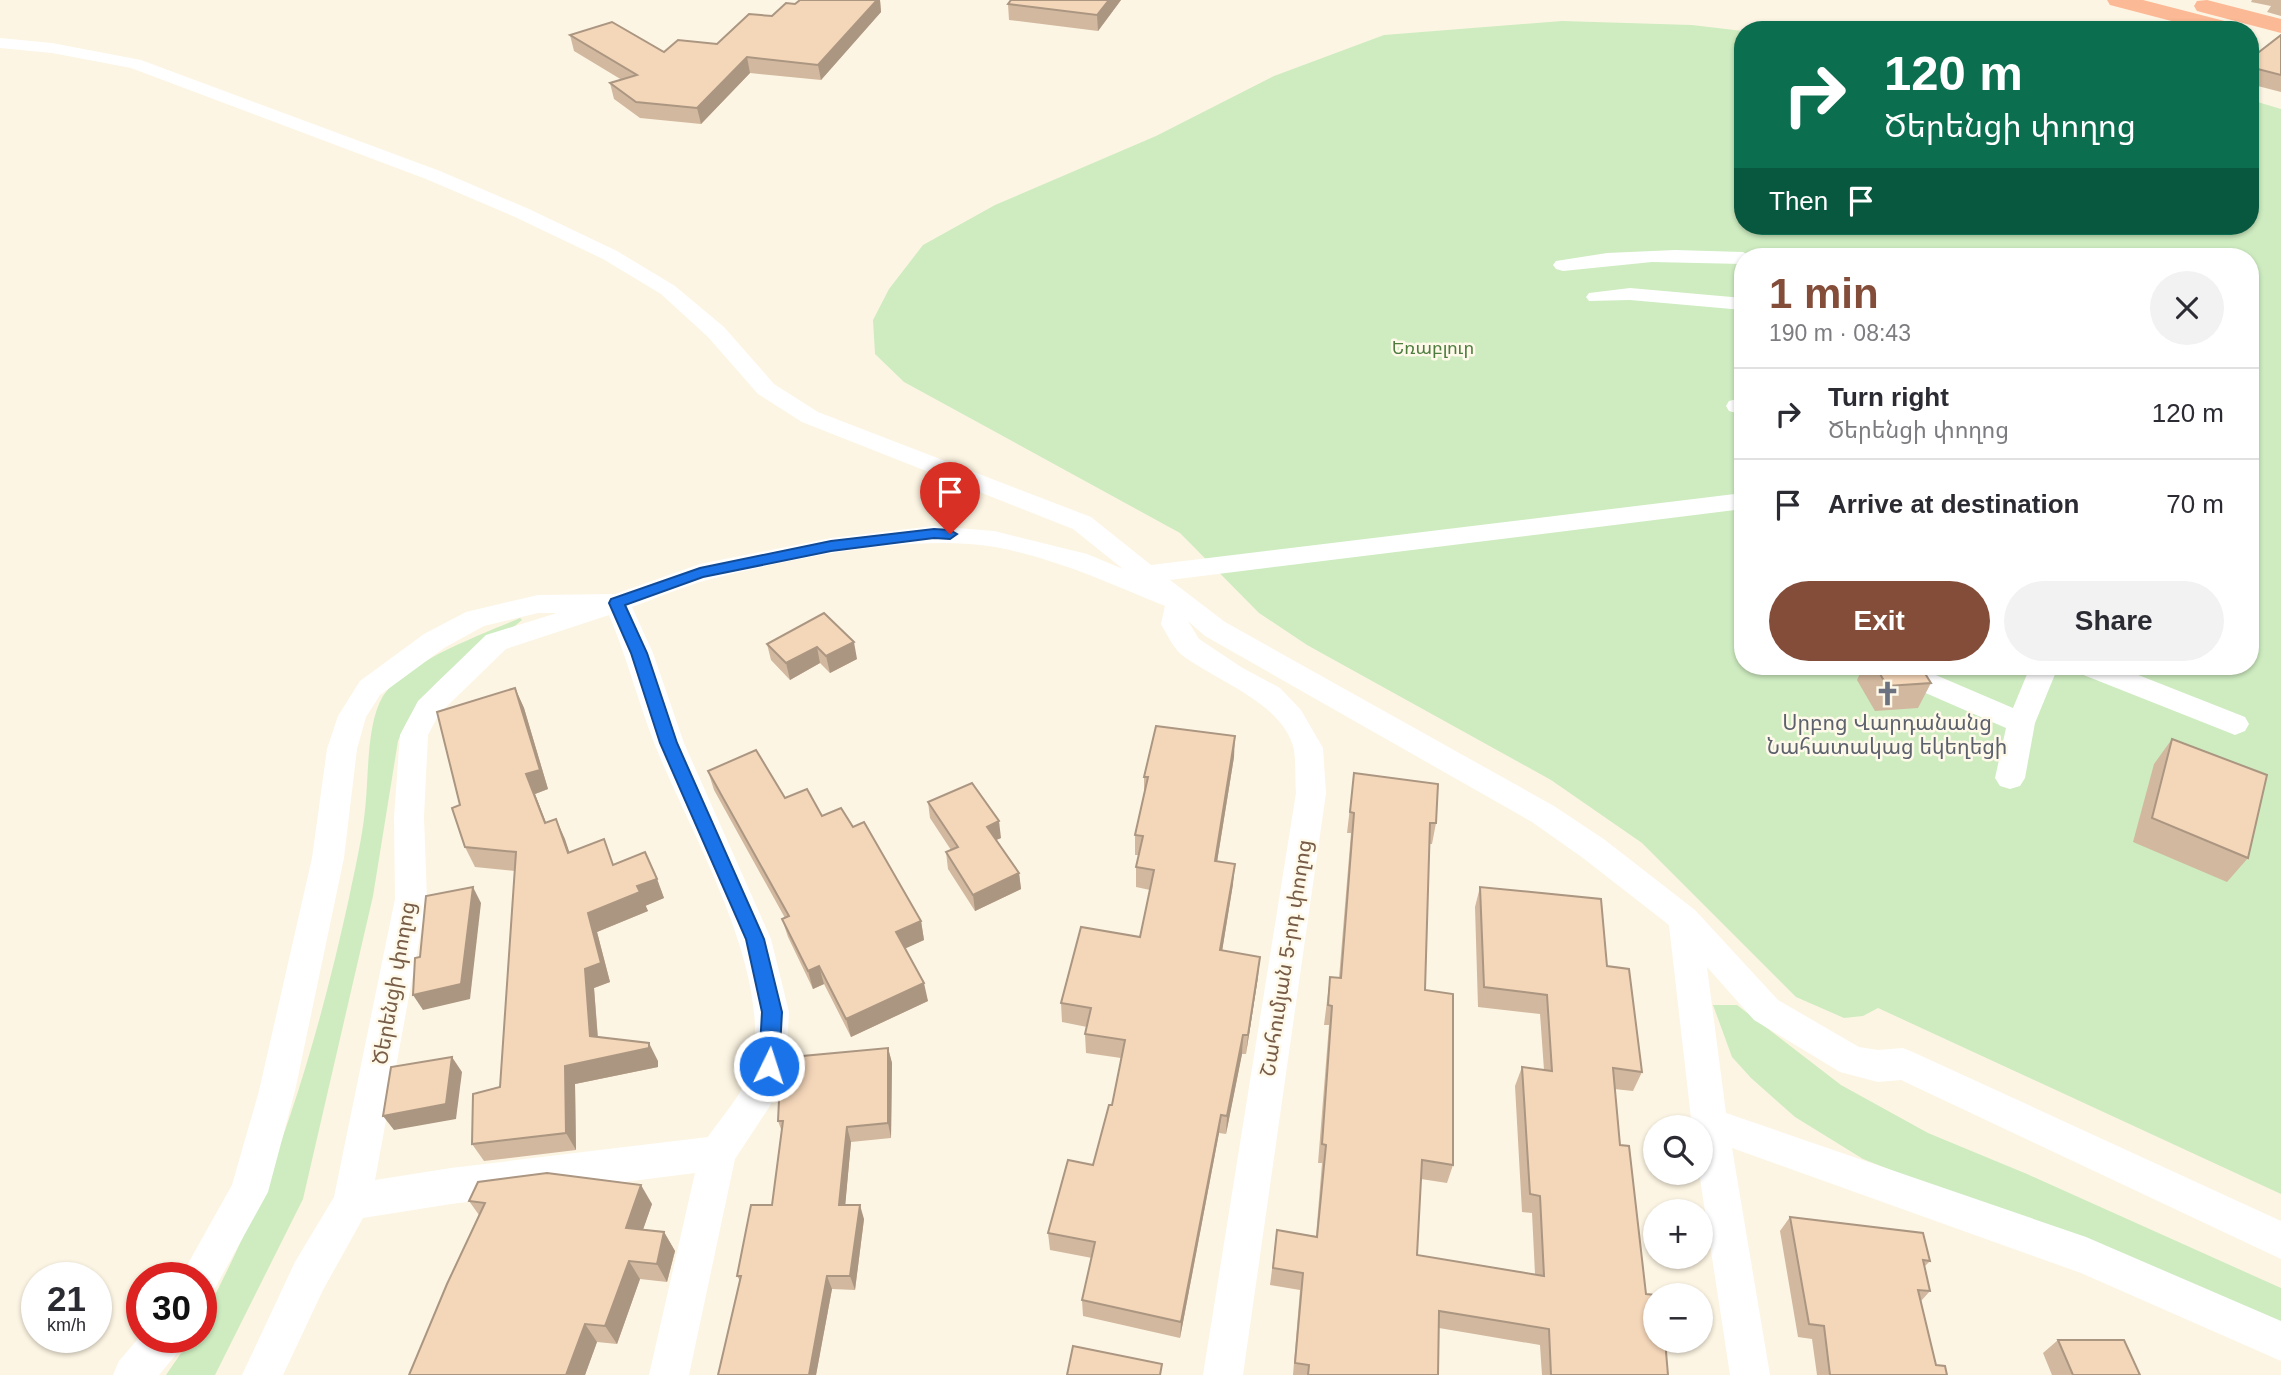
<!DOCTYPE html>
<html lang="en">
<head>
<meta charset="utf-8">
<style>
  :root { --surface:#fff; --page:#f2f2f3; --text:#2b2b33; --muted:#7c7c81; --line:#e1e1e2; --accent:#834d39 }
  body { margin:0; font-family:Arial,"Noto Sans Armenian",sans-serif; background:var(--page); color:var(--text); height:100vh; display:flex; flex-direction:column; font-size:26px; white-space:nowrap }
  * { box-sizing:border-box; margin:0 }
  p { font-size:23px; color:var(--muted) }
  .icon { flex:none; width:38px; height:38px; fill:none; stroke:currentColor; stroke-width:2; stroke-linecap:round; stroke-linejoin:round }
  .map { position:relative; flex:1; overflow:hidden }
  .details { position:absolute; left:1734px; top:248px; width:525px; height:427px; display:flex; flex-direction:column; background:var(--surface); border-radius:28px; box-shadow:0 2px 5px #0004 }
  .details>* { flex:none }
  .top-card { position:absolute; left:1734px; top:21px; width:525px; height:214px; border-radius:28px; box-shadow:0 2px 5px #0004; background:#0b6e4f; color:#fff; overflow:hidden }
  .controls { position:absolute; left:1643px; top:1115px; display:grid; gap:14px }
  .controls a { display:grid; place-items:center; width:70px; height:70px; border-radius:50%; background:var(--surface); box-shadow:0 2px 5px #0004; font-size:35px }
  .speed { position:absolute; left:21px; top:1262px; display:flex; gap:14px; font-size:35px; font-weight:700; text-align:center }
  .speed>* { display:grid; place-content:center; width:91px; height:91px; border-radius:50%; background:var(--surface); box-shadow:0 2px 5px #0004; line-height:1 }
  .speed small { font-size:18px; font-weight:400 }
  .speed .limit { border:10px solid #d22; background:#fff; color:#111 }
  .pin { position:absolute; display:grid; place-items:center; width:60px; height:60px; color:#fff; margin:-72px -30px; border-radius:50% 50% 50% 0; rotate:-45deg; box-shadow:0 0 7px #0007 }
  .pin .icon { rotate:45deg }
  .me { position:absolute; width:77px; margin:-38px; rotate:4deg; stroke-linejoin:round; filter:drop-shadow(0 0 5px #0008) }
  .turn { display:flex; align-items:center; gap:24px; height:147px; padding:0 35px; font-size:32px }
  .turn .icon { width:91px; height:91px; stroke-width:2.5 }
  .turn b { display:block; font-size:49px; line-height:60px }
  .then { display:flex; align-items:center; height:66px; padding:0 35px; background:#0003; gap:14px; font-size:26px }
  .round { display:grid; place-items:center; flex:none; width:74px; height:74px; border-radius:37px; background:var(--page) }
  .overview { display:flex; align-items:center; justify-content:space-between; height:119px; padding:0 35px }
  h1 { font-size:42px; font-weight:800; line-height:52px; color:var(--accent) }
  .cta { display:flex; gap:14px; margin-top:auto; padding:14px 35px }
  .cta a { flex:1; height:80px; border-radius:42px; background:var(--accent); color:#fff; font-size:28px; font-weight:800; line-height:80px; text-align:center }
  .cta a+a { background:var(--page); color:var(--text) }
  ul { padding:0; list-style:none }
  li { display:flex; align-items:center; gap:21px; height:91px; padding:0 35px; border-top:2px solid var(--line) }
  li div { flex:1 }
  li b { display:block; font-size:26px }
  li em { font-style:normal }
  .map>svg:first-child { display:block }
</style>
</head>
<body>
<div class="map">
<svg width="2281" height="1375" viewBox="0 0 2281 1375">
  <rect width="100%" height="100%" fill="#fdf5e3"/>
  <!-- green -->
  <g fill="#ceecc0" fill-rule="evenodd">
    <path d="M1562,21L1692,25L1743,31V226H2250L2251,100L2281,109V1194L1878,1008L1863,1016L1844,1018L1796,997L1642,843L1551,780L1307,645L1259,613L1180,533L904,382L875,354L873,320L889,289L923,245L995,205L1156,136L1274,76L1384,35ZM1743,257H2250V667H1743Z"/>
    <path d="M520,618L522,620L516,625C467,654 420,686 398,741L373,896L303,1199L215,1375H166L192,1337H201V1321C274,1189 317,1044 349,898C355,869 362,839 365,810C369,777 366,724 383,696C405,662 483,634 520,618Z"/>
    <path d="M1713,1005H1737L1841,1085L1928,1133L2027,1174L2281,1288V1323L1863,1159L1795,1117L1751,1078L1732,1057Z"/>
  </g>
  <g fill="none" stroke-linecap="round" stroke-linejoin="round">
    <!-- street -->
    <g fill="#fff" fill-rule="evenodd">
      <path d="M0,38L52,43L141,60L440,171L529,209L617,251L675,286L724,327L774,384L818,412L1091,517L1151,565L1743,493V509L1170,580L1225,622L1554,806L1605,840L1695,910L1778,1000L1859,1047L1878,1050L1903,1048L1915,1053L2281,1221V1259L1901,1080L1878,1082L1840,1072L1754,1020L1707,967L1726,1113L2086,1237L2281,1321V1361L2081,1273L1732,1148L1770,1375H1730L1699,1172L1701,1127H1692L1669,925L1583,858L1532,822L1205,636L1188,621L1199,639L1241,667L1280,688L1301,710L1323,748L1326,793L1243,1375H1203L1296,793C1295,779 1296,764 1294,750C1284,703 1216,681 1182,655C1173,648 1167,634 1161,624L1165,606C1109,583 1055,558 995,547C912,533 789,559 707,580C682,587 657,598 632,607L653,653L684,743L771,939L789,1012L786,1066L770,1106L735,1159L689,1375H649L695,1173L451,1204L363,1218L323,1290L283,1375H242L295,1262L334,1197L395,899L394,817L400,735L418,701L486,635L557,613H538L484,626L444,648L380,695L366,717L357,749L344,858L295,1091L268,1192L213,1292L201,1296V1278H180L232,1185L259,1091L312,858L327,749L338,716L360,681L424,634L466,612L538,595L615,594L700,564L831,538L934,526L994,531L1087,554L1123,569L1073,529L802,422L758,394L708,337L661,294L603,259L515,217L426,179L131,68L52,53L0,48ZM609,615C627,657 638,702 655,745C691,835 772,968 752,1065C746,1091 722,1116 708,1137L451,1168L375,1180L427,899L424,817L428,735L439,714L506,649Z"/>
      <path d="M1675,250L1743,252L1753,257H1743V264L1652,262L1563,271L1556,269L1553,265L1556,261L1607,253Z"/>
      <path d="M1630,288L1743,298V310L1630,300L1589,301L1586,297L1589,293Z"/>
      <path d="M1737,399L1743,401V415L1729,411L1726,406L1729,401Z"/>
      <path d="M1878,667H1917L2013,708L2030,667H2058L2035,723L2025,778L2020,786L2010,789L2000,786L1995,778L2006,728L1882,674Z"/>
      <path d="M2077,667H2118L2245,717L2249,724L2245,731L2235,735L2225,731L2081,674Z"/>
      <path d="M142,1334V1337H185L179,1351L159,1375H113L119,1361Z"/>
    </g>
    <!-- highway -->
    <g fill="#fbb996" fill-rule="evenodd">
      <path d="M2107,0H2143L2240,25L2243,30H2206L2110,5Z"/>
      <path d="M2207,0L2281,19V33L2197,11L2194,6L2197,1Z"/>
    </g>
  </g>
  <!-- wall -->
  <g fill="#d2b89f">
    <path d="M800,0H880L881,12L821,80L750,73L701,124L640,118L614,99L610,83L622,80L574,51L570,35L664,52L717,44L795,4Z"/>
    <path d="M1121,0L1098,31L1009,20L1008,4Z"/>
    <path d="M2252,0H2281V16L2267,12L2271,6L2251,2Z"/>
    <path d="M2281,34V92L2250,84V59Z"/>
    <path d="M824,613L857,659L830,673L820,663L790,680L771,660L767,644Z"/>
    <path d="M1863,667H1921L1931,683L1918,708L1875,711L1857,680Z"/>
    <path d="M515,688L524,708L548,789L535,794L546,823L556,819L569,852L614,865L657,879L664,898L645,906L648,911L597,932L610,982L594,988L598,1037L658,1061V1067L575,1084L576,1150L484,1161L472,1144L500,1087L515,871L475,867L465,847L460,805Z"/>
    <path d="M2172,739L2248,858L2227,882L2133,842L2154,764Z"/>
    <path d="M1234,757L1217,861L1233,884L1222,951L1258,977L1246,1054H1242L1226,1134L1219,1133L1180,1338L1083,1316L1082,1300L1092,1258L1050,1250L1048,1233L1093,1165L1112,1105L1121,1058L1086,1053L1085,1034L1087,1027L1062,1022L1061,1003L1140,937L1150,890L1136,887V867L1139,855H1135V835L1144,794V777Z"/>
    <path d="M708,771L785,798L822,816L853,827L921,921L924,940L905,948L928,1001L851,1037L824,984L813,989L788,937L782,919L785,918L714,790Z"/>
    <path d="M1354,773L1436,823L1432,844H1429L1425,990L1453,1165L1447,1183L1421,1179L1417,1255L1535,1274L1532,1213L1522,1212L1515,1086L1522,1067L1544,1070L1540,1014L1478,1007L1475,907L1480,887L1607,966L1642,1072L1633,1091L1614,1089L1620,1145L1646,1294L1668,1375H1542L1540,1345L1439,1328L1438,1375H1293L1300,1290L1270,1285L1277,1230L1316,1236L1322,1163H1318L1329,1025H1324L1330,977L1339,978L1351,833H1347Z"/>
    <path d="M928,802L1001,838L996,840L1019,873L1021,889L975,911L948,869L946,852L951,850L930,818Z"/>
    <path d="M888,1048L892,1063L891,1138L851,1142L845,1205L864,1219L855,1290L832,1289L816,1375H718L740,1281L737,1276L772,1205L782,1132L778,1121Z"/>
    <path d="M469,1201L652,1204L643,1229L664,1232L675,1251L667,1282L640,1279L617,1344L597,1342L585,1375H409L479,1215Z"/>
    <path d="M1790,1217L1930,1261L1924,1267L1930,1291L1921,1301L1936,1365L1947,1375H1817L1812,1339L1798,1337L1780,1231Z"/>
    <path d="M2058,1340L2140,1375H2052L2043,1353Z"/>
  </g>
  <!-- shaded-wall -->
  <g fill="#ab9682">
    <path d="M877,0H880L881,12L821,80L818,65Z"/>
    <path d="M1109,0H1121L1098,31L1097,15Z"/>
    <path d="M747,57L750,73L701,124L697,108Z"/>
    <path d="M854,642L857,659L830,673L826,656Z"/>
    <path d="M817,647L820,663L790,680L786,663Z"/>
    <path d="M515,688L524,708L548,789L535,794L554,843L545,823L526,774Z"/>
    <path d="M1235,736L1234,757L1214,881L1215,861Z"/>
    <path d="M556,819L565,839L576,872L568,853Z"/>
    <path d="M999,821L1001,838L989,843L987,827Z"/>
    <path d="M1235,864L1233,884L1219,970L1220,950Z"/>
    <path d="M1019,873L1021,889L975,911L973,895Z"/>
    <path d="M657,879L664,898L645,906L637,886Z"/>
    <path d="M473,887L481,903L470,999L423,1010L413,995Z"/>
    <path d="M640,892L648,911L597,932L610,982L594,988L599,1055L590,1036L585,969L588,913Z"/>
    <path d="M921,921L924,940L900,951L896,932Z"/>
    <path d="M1260,957L1258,977L1246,1054L1248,1035Z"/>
    <path d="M819,966L824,984L813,989L808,971Z"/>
    <path d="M924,983L928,1001L851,1037L846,1019Z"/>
    <path d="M1243,1035L1242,1054L1226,1134L1227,1116Z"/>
    <path d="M649,1043L658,1061V1067L575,1084L576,1150L566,1133L565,1066Z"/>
    <path d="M888,1048L892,1063L891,1138L888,1123Z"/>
    <path d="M452,1057L462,1072L456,1119L394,1130L383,1116Z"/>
    <path d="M1221,1115L1219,1133L1180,1338L1181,1322Z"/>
    <path d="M847,1127L851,1142L844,1219L839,1205Z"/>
    <path d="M641,1185L652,1204L637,1247L626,1228Z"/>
    <path d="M860,1205L864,1219L855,1290L850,1276Z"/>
    <path d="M664,1232L675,1251L667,1282L657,1264Z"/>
    <path d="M629,1261L640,1279L617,1344L605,1326Z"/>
    <path d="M827,1276L832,1289L816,1375H809Z"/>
    <path d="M585,1324L597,1342L585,1375H566Z"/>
  </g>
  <!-- building -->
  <g fill="#f4d6b9" stroke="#ab9682" stroke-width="2">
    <path d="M800,0H877L818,65L747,57L697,108L636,102L610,83L637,75L570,35L612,22L664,52L678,40L717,44L749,14L772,16L786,3L795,4Z"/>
    <path d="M1011,0H1109L1097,15L1008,4Z"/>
    <path d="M2281,35V75L2250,67V59Z"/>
    <path d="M824,613L854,642L826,656L817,647L786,663L767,644Z"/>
    <path d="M1876,667H1921L1931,683L1887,686Z"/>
    <path d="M515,688L540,770L526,774L545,823L556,819L568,853L604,839L613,865L645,852L657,879L637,886L640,892L588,913L601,963L585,969L590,1036L649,1043V1048L565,1066L566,1133L472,1144L473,1094L500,1087L516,852L465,847L452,808L460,805L437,712Z"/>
    <path d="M1156,726L1235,736L1215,861L1235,864L1220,950L1260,957L1248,1035H1243L1227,1116L1221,1115L1181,1322L1082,1300L1095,1242L1048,1233L1068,1160L1093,1165L1109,1105H1112L1125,1040L1085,1034L1091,1008L1061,1003L1081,927L1140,937L1154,870L1136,867L1143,836L1135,835L1148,777H1144Z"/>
    <path d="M2172,739L2267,775L2248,858L2152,818Z"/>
    <path d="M756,750L785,798L807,789L822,816L841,808L853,827L864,822L921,921L896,932L924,983L846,1019L819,966L808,971L782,919L789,916L708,771Z"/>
    <path d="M1354,773L1438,784L1436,823H1430L1425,990L1453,994V1165L1422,1160L1417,1255L1544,1276L1540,1196L1530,1194L1522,1067L1552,1071L1547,995L1484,987L1480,887L1601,899L1607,966L1629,969L1642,1072L1613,1068L1620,1145L1629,1146L1646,1294L1656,1295V1340H1665L1668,1375H1551L1549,1329L1439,1311L1438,1375H1308L1309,1365L1295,1363L1303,1273L1273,1268L1277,1230L1317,1237L1326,1145L1322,1144L1332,1006L1328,1005L1330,977L1341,978L1354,813L1350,812Z"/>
    <path d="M972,783L999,821L987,827L1019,873L973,895L946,852L958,847L928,802Z"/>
    <path d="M473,887L461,984L413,995L415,958L420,957L426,896Z"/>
    <path d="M888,1048V1123L847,1127L839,1205H860L850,1276H827L809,1375H718L741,1276H737L751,1205H772L783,1121H778L781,1058Z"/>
    <path d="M452,1057L446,1104L383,1116L391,1067Z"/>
    <path d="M547,1173L641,1185L626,1228L664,1232L657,1264L629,1261L605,1326L585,1324L566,1375H409L447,1284L485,1203L469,1201L478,1182Z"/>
    <path d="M1790,1217L1923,1233L1930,1261L1923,1260L1930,1291L1918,1290L1936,1365L1945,1366L1947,1375H1830L1824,1326L1809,1324Z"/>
    <path d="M2058,1340H2124L2140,1375H2073Z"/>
    <path d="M1073,1346L1162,1364L1160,1375H1067Z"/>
  </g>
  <!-- route -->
  <path fill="#1a73e8" stroke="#114b97" stroke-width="2" d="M934,529L950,530L957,534L950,539L934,538L831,551L703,577L625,605L647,653L677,743L764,939L782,1012L779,1066L776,1072L769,1075L762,1072L759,1066L762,1012L746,939L660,743L631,653L609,603L611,599L700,568L831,541Z"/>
  <!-- icons -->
  <defs>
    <symbol id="church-bare" viewBox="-9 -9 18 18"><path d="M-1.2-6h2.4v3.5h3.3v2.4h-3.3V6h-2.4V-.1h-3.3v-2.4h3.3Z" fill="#6b7280" stroke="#fff9ea" stroke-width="2.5" paint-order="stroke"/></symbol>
  </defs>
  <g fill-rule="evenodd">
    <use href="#church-bare" x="1870" y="676" width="35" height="35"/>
  </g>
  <g text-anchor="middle" stroke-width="5" stroke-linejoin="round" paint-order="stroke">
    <!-- far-park labels -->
    <g font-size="18" fill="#4c7d3f" stroke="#fff9ea">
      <text x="1433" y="354">Եռաբլուր</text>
    </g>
    <!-- worship labels -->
    <g font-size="21" fill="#5b616d" stroke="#fff9ea">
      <text x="1887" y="730">Սրբոց Վարդանանց<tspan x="1887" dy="24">Նահատակաց եկեղեցի</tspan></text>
    </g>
    <!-- street labels -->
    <g font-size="21" fill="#775c47" stroke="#fff9ea">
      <text transform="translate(1286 958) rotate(-81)" y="7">Շահումյան 5-րդ փողոց</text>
      <text transform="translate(394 983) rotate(-80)" y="7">Ծերենցի փողոց</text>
    </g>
  </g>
</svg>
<div class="controls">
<a><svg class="icon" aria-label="search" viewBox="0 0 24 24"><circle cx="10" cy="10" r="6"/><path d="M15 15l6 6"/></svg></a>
<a>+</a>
<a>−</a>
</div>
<div class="speed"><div>21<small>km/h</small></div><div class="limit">30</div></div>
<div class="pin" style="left:950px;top:534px;background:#d93025"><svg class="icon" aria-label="arrive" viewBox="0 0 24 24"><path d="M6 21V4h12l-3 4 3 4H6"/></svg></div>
<svg class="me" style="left:769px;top:1066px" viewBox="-20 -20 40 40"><circle r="17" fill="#1a73e8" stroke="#fff" stroke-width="3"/><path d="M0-11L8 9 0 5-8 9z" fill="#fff"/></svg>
<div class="top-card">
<div class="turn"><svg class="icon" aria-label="right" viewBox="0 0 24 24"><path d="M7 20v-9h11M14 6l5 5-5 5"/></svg><div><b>120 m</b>Ծերենցի փողոց</div></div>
<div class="then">Then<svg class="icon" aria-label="arrive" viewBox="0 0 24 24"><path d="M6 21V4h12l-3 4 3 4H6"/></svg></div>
</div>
<section class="details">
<div class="overview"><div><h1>1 min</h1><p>190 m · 08:43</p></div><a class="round"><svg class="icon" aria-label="close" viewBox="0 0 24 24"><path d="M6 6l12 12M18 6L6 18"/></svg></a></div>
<ul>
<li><svg class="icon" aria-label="right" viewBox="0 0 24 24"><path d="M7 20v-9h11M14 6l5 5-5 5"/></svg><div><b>Turn right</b><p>Ծերենցի փողոց</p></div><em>120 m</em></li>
<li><svg class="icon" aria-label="arrive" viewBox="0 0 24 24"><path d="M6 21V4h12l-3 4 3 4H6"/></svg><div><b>Arrive at destination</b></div><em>70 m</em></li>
</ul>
<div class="cta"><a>Exit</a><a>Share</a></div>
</section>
</div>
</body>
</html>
